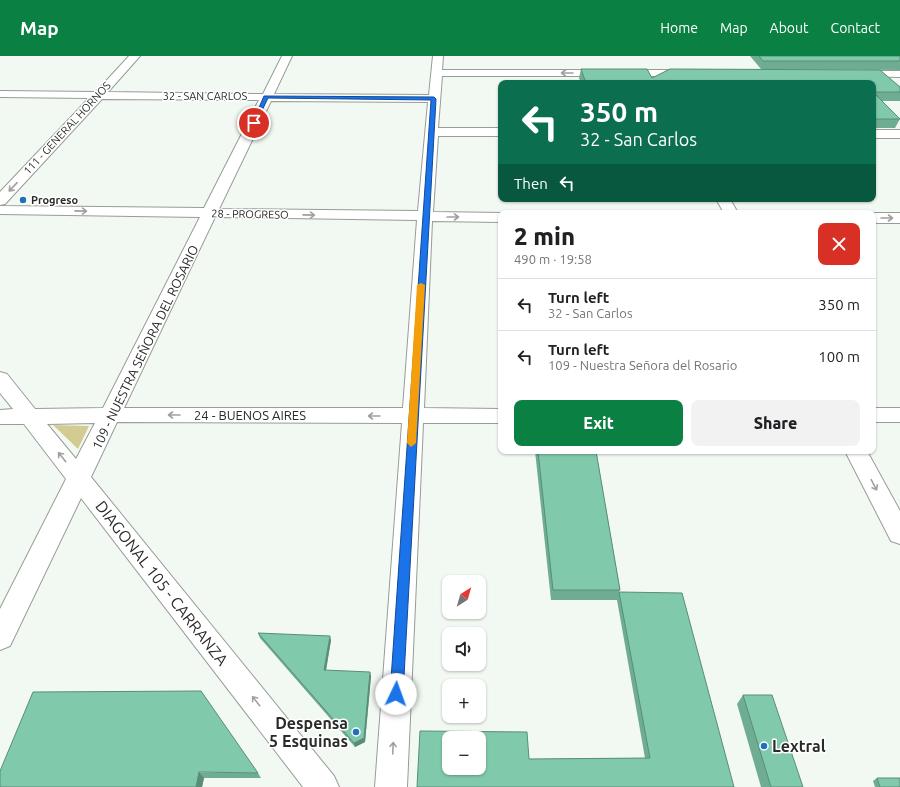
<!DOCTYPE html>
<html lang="en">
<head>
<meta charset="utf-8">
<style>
  :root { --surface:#fff; --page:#f2f2f2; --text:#202124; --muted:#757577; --line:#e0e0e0; --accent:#0b8043 }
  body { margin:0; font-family:Ubuntu,sans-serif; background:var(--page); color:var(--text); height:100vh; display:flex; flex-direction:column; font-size:15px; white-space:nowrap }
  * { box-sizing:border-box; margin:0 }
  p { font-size:13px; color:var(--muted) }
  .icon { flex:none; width:22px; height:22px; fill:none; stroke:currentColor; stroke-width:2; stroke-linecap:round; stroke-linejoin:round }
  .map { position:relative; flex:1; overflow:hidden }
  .side { position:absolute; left:498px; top:154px; width:378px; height:244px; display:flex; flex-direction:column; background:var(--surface); border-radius:8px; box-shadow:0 1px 3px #0004 }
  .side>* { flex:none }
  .banner { position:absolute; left:498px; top:24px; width:378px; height:122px; border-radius:8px; box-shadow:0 1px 3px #0004; background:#0b6e4f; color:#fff; overflow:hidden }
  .needle { width:26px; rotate:37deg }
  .controls { position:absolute; left:442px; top:519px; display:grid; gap:8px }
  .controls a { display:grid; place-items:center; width:44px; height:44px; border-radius:8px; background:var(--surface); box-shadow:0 1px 3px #0004; font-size:20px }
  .pin { position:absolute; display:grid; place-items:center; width:34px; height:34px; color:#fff; margin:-17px; border:2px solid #fff; border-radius:50%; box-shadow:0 1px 4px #0007 }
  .me { position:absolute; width:44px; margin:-22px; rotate:3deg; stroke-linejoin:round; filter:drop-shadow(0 0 3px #0008) }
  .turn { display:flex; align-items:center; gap:14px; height:84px; padding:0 16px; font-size:18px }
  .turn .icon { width:52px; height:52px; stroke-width:2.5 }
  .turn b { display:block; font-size:28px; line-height:34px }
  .then { display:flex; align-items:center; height:38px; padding:0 16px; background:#0003; gap:8px; font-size:15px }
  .round { display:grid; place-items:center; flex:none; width:42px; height:42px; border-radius:8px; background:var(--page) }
  .summary { display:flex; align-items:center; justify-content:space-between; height:68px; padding:0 16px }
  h1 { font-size:24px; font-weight:800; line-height:30px }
  .primary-button { display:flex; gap:8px; margin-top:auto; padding:8px 16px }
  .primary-button a { flex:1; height:46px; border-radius:8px; background:var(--accent); color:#fff; font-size:16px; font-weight:800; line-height:46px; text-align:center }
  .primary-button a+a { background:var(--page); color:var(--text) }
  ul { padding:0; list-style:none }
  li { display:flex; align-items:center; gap:12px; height:52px; padding:0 16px; border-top:1px solid var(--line) }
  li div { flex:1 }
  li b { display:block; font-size:15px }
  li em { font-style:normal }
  header { display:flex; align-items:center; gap:24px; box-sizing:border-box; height:56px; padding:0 20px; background:var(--accent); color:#fff }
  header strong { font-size:19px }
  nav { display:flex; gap:22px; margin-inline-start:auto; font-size:14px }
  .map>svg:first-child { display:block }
</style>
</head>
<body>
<header>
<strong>Map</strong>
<nav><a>Home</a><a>Map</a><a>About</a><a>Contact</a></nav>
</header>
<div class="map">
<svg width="900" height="731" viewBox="0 0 900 731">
  <rect width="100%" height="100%" fill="#f2f9f2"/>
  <!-- green -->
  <path fill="#d2cc92" d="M53,369L89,370L78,393Z"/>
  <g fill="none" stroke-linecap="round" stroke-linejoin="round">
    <defs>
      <g id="street">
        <path d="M129,0H140L108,36L263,38L282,0H292L274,38L429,39L433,0H443L442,14H691L696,17L691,20H442L438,72H501V80H438L433,156L503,157H501V166L432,165L424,352L501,353V367H423L407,731H375L402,367L117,366L91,421L334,720L339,731H303L81,442L10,590L0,594V553L66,423L24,368H0V354L13,353L0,337V316L7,318L35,353L103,352L200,161L0,158V150L204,152L259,44L102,43L5,148L0,149V136L89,42L0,41V35L96,36ZM271,45L428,46L418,155L219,153ZM215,161L417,164L403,352H124ZM95,367L76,403L47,368Z"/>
        <path d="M857,15H900V21L853,20L852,18Z"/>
        <rect x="873" y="74" width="27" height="8"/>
        <path d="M716,143H730L738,157H724Z"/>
        <rect x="873" y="157" width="27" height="10"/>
        <rect x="873" y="352" width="27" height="14"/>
        <path d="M845,395H867L900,455V488L891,485Z"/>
      </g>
    </defs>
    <!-- street casing -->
    <use href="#street" stroke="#969c96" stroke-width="2"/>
    <!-- street -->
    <use href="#street" fill="#fff" fill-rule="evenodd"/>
  </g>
  <!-- wall -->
  <g fill="#6fad93">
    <path d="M750,0H900V14L761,13Z"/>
    <path d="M581,13H647L652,22L670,13L880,14L900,31V45H882L900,63L895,72H873V27H581L579,22Z"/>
    <path d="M535,395H596L620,534L619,536L734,731L529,703L645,702L617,544H551Z"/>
    <path d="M258,577L331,584L326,615L371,620L365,686L355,691L260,582Z"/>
    <path d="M743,639L803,731H761L737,648Z"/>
    <path d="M0,715L258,717L261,722H204L202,731H0Z"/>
    <path d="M877,722L900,731H875L873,725Z"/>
  </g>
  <!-- shaded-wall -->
  <g fill="#5a8d78">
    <path d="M330,580L331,584L325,619L324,614Z"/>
    <path d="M370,616L371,620L365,686L355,691L354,687Z"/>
    <path d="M199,716L204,722L202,731H196Z"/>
  </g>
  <!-- building -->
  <g fill="#81c9ab" stroke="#5a8d78" fill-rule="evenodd">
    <path d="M759,0H900V5H763Z"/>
    <path d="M581,13H647L652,22L670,13L880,14L900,31V36H873V27H586Z"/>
    <path d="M873,36L900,63H873Z"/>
    <path d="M538,395H596L620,534H553Z"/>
    <path d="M619,536L682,537L734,731H417L420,675L527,676L529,703L650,702ZM449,682H479V712H449Z"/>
    <path d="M258,577L330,580L324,614L370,616L364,682L354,687Z"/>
    <path d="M201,635L258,717L199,716L196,731H0V715L33,636Z"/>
    <path d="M743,639H772L803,731H771Z"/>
    <path d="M877,722H900V731H880Z"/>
  </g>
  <!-- one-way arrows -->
  <defs><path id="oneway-shaft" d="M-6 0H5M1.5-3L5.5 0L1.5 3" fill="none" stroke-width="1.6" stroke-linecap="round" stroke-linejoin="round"/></defs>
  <g stroke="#9fa09f">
    <use href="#oneway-shaft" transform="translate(567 17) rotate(-180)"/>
    <use href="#oneway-shaft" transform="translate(13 131) rotate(133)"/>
    <use href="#oneway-shaft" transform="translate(81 155) rotate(1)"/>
    <use href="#oneway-shaft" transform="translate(309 159) rotate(1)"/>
    <use href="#oneway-shaft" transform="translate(453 161)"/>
    <use href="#oneway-shaft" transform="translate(887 162)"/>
    <use href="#oneway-shaft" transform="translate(174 359) rotate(-180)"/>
    <use href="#oneway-shaft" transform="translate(374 360) rotate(-180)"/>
    <use href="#oneway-shaft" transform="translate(62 401) rotate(-128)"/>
    <use href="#oneway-shaft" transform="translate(874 429) rotate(62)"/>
    <use href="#oneway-shaft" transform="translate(256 645) rotate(-128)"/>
    <use href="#oneway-shaft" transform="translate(393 692) rotate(-87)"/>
  </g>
  <!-- route -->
  <path fill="#1a73e8" stroke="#114b97" d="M264,40L434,41L436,43L403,638L401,643L396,644L392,643L390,638L431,44L268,42L256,67L252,68Z"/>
  <!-- slow -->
  <path fill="#f59e0b" d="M421,227L425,229L416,387L411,391L407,387L417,229Z"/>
  <!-- markers -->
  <g fill="#1d72c0" stroke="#fff" stroke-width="1.5">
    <circle cx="23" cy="144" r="4"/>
    <circle cx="356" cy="676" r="4"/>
    <circle cx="764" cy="690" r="4"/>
  </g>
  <g text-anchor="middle" stroke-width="3" stroke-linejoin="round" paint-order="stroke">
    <!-- far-street labels -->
    <g font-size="11" fill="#292b29" stroke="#fff">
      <text x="205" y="44">32 - SAN CARLOS</text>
      <text transform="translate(67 72) rotate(-47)" y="4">111 - GENERAL HORNOS</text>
      <text transform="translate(250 158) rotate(1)" y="4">28 - PROGRESO</text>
    </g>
    <!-- far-poi labels -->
    <g font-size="11" font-weight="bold" fill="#292b29" stroke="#fff" text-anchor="start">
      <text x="31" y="148">Progreso</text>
    </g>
    <!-- street labels -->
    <g font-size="13" fill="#292b29" stroke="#fff">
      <text transform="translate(145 291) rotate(-64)" y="5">109 - NUESTRA SEÑORA DEL ROSARIO</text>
      <text x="250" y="364">24 - BUENOS AIRES</text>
    </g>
    <!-- near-street labels -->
    <g font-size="16" fill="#292b29" stroke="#fff">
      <text transform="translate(162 527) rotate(52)" y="6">DIAGONAL 105 - CARRANZA</text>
    </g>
    <!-- near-poi labels -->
    <g font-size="16" font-weight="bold" fill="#292b29" stroke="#fff" text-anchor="end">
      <text x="348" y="673">Despensa<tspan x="348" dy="18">5 Esquinas</tspan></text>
      <text x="772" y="696" text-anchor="start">Lextral</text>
    </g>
  </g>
</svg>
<div class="controls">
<a><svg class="needle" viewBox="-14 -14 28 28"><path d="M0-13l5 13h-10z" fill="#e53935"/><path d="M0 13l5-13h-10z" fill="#757577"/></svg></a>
<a><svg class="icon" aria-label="sound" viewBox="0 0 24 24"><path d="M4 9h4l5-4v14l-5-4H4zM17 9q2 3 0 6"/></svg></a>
<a>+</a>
<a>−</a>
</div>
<div class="pin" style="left:254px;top:67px;background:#d93025"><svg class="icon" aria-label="arrive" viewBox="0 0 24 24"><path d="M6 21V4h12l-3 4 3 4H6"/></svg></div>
<svg class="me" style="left:396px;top:638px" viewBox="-20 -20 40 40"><circle r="19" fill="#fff"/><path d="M0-13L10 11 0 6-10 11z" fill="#1a73e8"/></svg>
<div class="banner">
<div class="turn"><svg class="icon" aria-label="left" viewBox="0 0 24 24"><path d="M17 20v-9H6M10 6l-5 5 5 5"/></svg><div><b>350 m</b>32 - San Carlos</div></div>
<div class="then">Then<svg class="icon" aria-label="left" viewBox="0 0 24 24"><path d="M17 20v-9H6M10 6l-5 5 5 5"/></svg></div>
</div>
<section class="side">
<div class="summary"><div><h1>2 min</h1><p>490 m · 19:58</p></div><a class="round" style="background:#d93025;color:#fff"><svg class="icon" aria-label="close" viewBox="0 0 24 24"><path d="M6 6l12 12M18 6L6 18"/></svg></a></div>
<ul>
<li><svg class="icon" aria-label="left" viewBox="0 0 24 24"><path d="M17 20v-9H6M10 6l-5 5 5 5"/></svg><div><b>Turn left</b><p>32 - San Carlos</p></div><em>350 m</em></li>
<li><svg class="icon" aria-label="left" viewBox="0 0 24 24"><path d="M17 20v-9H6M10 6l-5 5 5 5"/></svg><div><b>Turn left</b><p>109 - Nuestra Señora del Rosario</p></div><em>100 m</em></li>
</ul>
<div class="primary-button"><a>Exit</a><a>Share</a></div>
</section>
</div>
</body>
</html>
